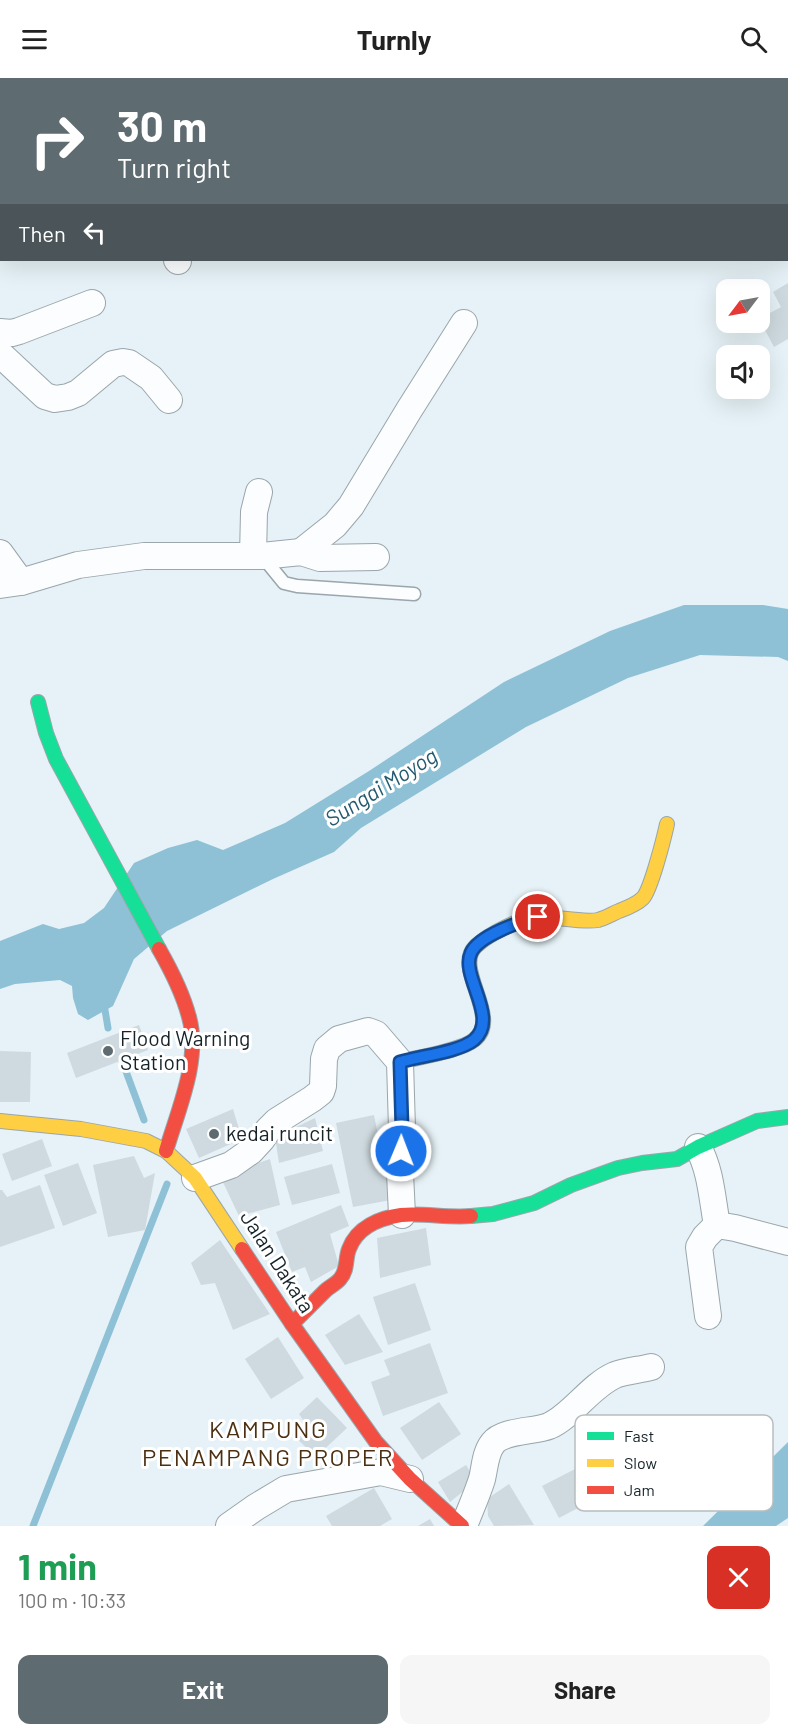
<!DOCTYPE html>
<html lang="en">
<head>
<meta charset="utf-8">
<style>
  :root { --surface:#fff; --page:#f6f6f6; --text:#222; --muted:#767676; --accent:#5e6b70 }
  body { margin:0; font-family:Barlow,sans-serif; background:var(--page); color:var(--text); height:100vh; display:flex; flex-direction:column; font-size:22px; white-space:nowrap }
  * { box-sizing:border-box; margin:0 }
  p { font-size:20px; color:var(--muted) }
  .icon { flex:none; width:33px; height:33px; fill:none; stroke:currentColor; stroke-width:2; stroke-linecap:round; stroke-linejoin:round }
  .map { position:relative; height:1448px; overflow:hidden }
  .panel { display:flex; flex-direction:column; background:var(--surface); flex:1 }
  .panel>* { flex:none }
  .hud { position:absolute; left:0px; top:0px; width:789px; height:183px; box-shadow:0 6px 24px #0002; background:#5e6b70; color:#fff; overflow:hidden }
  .needle { width:39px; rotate:238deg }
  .controls { position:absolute; left:716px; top:201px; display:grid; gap:12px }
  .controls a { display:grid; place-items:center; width:54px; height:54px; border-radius:12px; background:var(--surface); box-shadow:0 6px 24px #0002; font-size:30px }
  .pin { position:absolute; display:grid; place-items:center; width:51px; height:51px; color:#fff; margin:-26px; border:3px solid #fff; border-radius:50%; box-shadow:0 2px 6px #0007 }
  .me { position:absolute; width:66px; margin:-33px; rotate:1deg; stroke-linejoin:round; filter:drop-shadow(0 0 4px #0008) }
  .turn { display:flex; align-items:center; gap:21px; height:126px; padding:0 18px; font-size:27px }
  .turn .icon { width:78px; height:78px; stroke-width:2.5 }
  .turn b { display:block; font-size:42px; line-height:51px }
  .then { display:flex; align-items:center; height:57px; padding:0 18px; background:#0003; gap:12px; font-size:22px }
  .round { display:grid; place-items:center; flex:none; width:63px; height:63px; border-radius:12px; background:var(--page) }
  .summary { display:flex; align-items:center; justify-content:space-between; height:102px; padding:0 18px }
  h1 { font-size:36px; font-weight:700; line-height:45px; color:#1e9e55 }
  .primary-button { display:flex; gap:12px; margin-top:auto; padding:12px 18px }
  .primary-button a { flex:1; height:69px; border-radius:12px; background:var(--accent); color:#fff; font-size:24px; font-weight:700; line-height:69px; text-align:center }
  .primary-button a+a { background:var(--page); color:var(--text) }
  header { display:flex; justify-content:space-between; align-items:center; height:78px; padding:0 18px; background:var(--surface); font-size:27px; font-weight:700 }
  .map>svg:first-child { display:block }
</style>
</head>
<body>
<header><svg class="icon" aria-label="menu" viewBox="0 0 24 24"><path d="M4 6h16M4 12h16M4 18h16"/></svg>Turnly<svg class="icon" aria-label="search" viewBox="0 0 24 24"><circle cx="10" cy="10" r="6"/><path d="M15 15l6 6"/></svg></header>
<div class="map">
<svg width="788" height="1448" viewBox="0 0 788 1448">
  <rect width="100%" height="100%" fill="#e6f2f7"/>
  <!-- water -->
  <g fill="#8ec1d5">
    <path d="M684,527H763L788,531V583L778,579L700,577L628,600L526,649L361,750L334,774L273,801L167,853L134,881L113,928L88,942L78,936L73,920L72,908L60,902L15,906L0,911V863L43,846L59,851L84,845L104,830L134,785L168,770L197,762L223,772L285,745L369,693L504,604L610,553Z"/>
    <path d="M788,1364V1440L776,1448H703Z"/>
  </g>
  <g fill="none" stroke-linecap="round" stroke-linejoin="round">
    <!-- stream -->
    <g stroke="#8ec1d5" stroke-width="7">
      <path d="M104,926L108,950"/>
      <path d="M124,988L144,1042"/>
      <path d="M33,1448L167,1106"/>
    </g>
  </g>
  <!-- building -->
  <g fill="#cedadf">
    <path d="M788,205V261L774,269L759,241L781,229L773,214Z"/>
    <path d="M139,947L148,972L76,1000L67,975Z"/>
    <path d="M0,973L31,974L30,1024H0Z"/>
    <path d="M233,1031L242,1061L199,1080L186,1051Z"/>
    <path d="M374,1037L391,1122L353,1129L336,1045Z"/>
    <path d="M315,1040L323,1073L279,1085L275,1059Z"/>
    <path d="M42,1061L52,1088L12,1103L2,1076Z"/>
    <path d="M134,1078L144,1100L155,1095L145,1152L108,1159L93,1087Z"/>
    <path d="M270,1081L280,1127L239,1138L220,1098Z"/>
    <path d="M78,1085L97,1135L63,1148L44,1097Z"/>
    <path d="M332,1086L340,1115L292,1127L284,1099Z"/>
    <path d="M40,1107L55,1150L0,1169V1112H2L7,1119Z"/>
    <path d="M341,1127L349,1148L330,1156L339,1188L311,1204L305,1189L292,1194L276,1154Z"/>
    <path d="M426,1150L431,1187L380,1200L377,1160Z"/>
    <path d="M220,1162L270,1236L233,1252L215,1205L201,1207L191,1185Z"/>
    <path d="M415,1205L431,1252L388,1267L373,1219Z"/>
    <path d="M359,1236L383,1274L345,1287L325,1257Z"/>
    <path d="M278,1259L304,1300L271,1321L245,1281Z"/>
    <path d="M430,1265L448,1315L383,1338L371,1304L390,1297L384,1282Z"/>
    <path d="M317,1319L347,1350L316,1379L293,1357L305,1345L299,1336Z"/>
    <path d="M439,1324L461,1356L422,1382L400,1350Z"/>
    <path d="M466,1387L476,1403L450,1424L438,1404Z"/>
    <path d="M577,1390L593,1422L559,1440L542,1408Z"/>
    <path d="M509,1406L534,1447L494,1448L488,1438L487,1421Z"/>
    <path d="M374,1410L392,1441L380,1448H332L326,1438Z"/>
    <path d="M430,1441L434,1448H418Z"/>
  </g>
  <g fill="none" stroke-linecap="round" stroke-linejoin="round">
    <defs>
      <path id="lane" d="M262,478L284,505L297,508L414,516"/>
      <g id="street">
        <path d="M118,0L119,2"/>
        <path d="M25,2V0"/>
        <path d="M0,38L2,39"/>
        <path d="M0,71L2,69"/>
        <path d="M177,182L178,183"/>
        <path d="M0,254L12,255L19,253L92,225"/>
        <path d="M0,276L45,318L55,321L68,319L78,315L113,286L123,284L129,285L151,300L169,322"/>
        <path d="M301,474L335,447L351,428L409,332L464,245"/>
        <path d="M0,475L21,504"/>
        <path d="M253,478L254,434L259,414"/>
        <path d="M0,507L21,504L78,487L144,478H262L301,474L320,480L376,479"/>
        <path d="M698,1069C711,1093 712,1120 717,1147L735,1150L788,1164"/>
        <path d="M195,1100L231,1087L251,1073L262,1061L268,1052L277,1043L312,1021L321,1014L323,1008L324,981L327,971L339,961L368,953L376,956L400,984L402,1051L400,1095L402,1137"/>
        <path d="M708,1238L699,1169L705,1159L717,1147"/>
        <path d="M229,1448L256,1429L286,1411L381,1394L410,1401"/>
        <path d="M464,1448C470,1432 477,1417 482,1401C485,1389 485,1375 493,1365C503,1352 534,1354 549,1348C572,1338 590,1308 615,1297C625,1293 639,1292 651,1289"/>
      </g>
      <g id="fast">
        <path d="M38,624L46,655L56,681L159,871"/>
        <path d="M471,1138L493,1136L534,1125L571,1107L618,1090L642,1085L677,1081L698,1069L757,1043L788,1039"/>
      </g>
      <g id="slow">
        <path d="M400,984C419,979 460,973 474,962C503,940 452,890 476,868C489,856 520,840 538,839C555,838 582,845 598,842C605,840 612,836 619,833C627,830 637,826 643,820C651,811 664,760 667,746"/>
        <path d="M0,1043L81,1051L146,1063L166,1073L195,1100L242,1171"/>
      </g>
      <g id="jam">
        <path d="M159,871C171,892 183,916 189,939C201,981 178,1032 166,1073"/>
        <path d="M242,1171L292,1246L376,1364L410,1401L462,1448"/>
        <path d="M292,1246C303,1235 314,1224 325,1213C329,1209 336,1206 340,1201C348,1192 345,1181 349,1171C357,1149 380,1140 401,1137C424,1135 448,1140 471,1138"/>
      </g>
    </defs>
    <!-- lane casing -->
    <use href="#lane" stroke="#9aa6ab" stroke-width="15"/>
    <!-- street casing -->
    <use href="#street" stroke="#9aa6ab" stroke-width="28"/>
    <!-- fast casing -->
    <use href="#fast" stroke="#9aa6ab" stroke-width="16"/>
    <!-- slow casing -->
    <use href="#slow" stroke="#9aa6ab" stroke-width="16"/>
    <!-- jam casing -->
    <use href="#jam" stroke="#9aa6ab" stroke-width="16"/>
    <!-- lane -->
    <use href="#lane" stroke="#fbfdfe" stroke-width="12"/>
    <!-- street -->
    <use href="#street" stroke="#fbfdfe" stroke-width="26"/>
    <!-- fast -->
    <use href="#fast" stroke="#16e098" stroke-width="14"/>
    <!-- slow -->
    <use href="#slow" stroke="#ffcf43" stroke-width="14"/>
    <!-- jam -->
    <use href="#jam" stroke="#f24e42" stroke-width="14"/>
  </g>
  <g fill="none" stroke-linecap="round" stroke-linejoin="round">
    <defs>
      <path id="route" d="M401,1073L402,1051L400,984C420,978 459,974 474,962C500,940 460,898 471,875C478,858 521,843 538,839"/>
    </defs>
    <!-- route casing -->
    <use href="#route" stroke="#114b97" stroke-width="15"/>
    <!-- route -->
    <use href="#route" stroke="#1a73e8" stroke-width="10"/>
  </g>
  <!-- markers -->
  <g fill="#5e6b70" stroke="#fff" stroke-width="2">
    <circle cx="108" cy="973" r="6"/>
    <circle cx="214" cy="1056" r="6"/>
  </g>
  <g text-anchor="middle" stroke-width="6" stroke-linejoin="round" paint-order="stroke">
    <!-- poi labels -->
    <g font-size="21" fill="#152227" stroke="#fff" text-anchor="start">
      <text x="120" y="968">Flood Warning<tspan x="120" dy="24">Station</tspan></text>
      <text x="226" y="1063">kedai runcit</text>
    </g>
    <!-- street labels -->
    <g font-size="21" fill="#152227" stroke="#fff">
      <text transform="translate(277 1184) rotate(57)" y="7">Jalan Dakata</text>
    </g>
    <!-- water labels -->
    <g font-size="22" font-style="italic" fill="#255b6f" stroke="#fff">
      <text transform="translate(381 709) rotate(-32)" y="8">Sungai Moyog</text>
    </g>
    <!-- quarter labels -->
    <g font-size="24" letter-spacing="1.5" fill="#4c3011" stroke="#fff">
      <text x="268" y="1360">KAMPUNG<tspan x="268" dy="28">PENAMPANG PROPER</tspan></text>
    </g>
  </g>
  <!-- legend -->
  <rect x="575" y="1337" width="198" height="96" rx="9" fill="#fff" stroke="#b9bdbe" stroke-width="1.5"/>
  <rect x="587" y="1354" width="27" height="8" fill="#16e098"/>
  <rect x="587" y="1381" width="27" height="8" fill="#ffcf43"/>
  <rect x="587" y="1408" width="27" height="8" fill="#f24e42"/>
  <g font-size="16" fill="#152227">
    <text x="624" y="1364">Fast</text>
    <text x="624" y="1391">Slow</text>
    <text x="624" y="1418">Jam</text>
  </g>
</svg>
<div class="controls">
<a><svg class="needle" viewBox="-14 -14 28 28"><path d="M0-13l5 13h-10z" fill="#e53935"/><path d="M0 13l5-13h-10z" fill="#767676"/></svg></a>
<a><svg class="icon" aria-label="sound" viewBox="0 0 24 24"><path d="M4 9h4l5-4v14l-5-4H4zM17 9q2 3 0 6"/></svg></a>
</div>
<div class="pin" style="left:538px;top:839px;background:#d93025"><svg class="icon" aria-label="arrive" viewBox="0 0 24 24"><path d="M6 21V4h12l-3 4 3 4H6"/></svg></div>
<svg class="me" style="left:401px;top:1073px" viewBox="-20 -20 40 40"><circle r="17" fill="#1a73e8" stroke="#fff" stroke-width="3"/><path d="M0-11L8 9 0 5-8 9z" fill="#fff"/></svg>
<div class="hud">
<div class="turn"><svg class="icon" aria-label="right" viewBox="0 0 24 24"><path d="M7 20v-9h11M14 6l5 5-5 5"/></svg><div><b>30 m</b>Turn right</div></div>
<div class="then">Then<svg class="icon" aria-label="left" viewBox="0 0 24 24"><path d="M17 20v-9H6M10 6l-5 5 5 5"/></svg></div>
</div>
</div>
<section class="panel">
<div class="summary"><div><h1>1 min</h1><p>100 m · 10:33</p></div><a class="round" style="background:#d93025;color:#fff"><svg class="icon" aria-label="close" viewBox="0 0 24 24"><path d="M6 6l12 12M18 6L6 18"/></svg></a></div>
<div class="primary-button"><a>Exit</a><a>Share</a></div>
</section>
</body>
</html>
